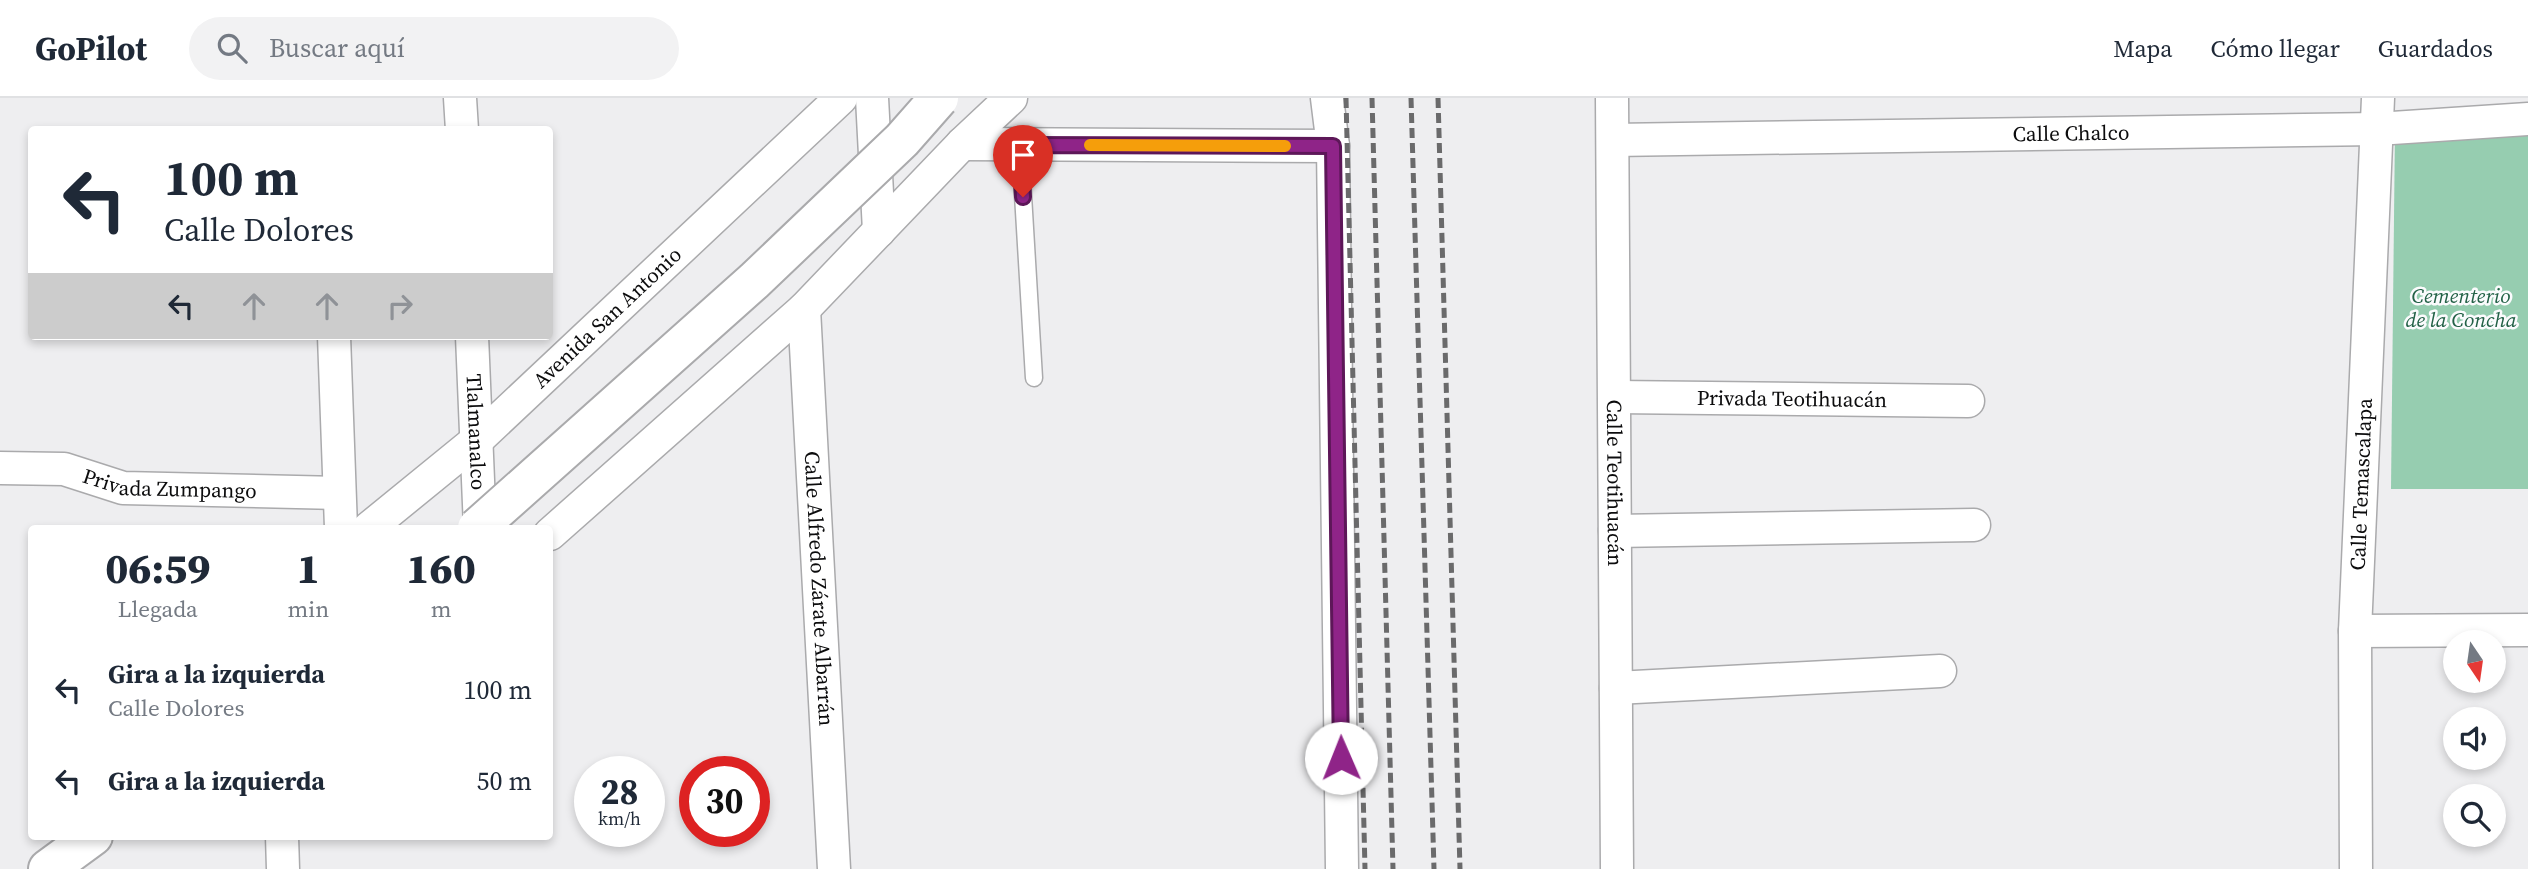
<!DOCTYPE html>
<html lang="es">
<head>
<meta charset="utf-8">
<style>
  :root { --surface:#fff; --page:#f2f2f3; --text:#1f2937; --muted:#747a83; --line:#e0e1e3 }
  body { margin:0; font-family:"Source Serif 4",serif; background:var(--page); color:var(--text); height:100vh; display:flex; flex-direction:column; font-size:26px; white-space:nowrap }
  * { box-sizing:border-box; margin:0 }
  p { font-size:23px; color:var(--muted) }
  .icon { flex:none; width:38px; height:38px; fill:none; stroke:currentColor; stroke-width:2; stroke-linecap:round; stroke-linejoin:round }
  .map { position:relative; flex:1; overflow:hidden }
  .details { position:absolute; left:28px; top:427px; width:525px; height:315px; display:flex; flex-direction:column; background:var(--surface); border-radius:7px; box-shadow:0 4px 10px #0003 }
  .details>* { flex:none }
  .hud { position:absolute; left:28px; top:28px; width:525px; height:214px; border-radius:7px; box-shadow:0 4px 10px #0003; background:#fff; color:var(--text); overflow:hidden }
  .needle { width:46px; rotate:167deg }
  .controls { position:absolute; left:2443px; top:532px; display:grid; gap:14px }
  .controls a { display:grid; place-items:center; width:63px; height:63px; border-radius:50%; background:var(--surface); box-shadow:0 4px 10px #0003; font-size:35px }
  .speed { position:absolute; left:574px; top:658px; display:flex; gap:14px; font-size:35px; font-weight:700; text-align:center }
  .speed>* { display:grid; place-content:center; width:91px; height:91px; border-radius:50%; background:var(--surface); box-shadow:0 4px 10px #0003; line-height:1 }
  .speed small { font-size:18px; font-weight:400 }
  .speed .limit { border:10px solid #d22; background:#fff; color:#111 }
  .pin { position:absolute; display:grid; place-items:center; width:60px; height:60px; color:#fff; margin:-72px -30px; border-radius:50% 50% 50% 0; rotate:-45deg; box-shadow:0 0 7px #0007 }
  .pin .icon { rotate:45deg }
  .me { position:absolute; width:77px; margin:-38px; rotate:359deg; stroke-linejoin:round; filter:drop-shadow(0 0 5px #0008) }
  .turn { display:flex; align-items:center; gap:24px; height:147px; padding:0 21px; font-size:32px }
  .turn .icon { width:91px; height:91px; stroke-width:2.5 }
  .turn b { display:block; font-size:49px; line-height:60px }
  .lanes { display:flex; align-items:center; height:66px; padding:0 21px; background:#0003; justify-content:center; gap:35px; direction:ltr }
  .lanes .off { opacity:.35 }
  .eta { display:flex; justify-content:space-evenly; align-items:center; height:119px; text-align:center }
  .eta b { font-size:42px; font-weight:800; line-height:49px }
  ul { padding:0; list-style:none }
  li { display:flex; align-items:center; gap:21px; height:91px; padding:0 21px }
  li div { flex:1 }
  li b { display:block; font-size:26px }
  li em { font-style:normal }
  header { display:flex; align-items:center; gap:42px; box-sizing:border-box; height:98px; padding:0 35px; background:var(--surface); border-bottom:2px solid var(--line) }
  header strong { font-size:33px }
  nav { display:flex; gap:38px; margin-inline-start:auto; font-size:24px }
  .search { width:490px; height:63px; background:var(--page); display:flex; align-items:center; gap:18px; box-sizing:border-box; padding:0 24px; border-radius:38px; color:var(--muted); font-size:26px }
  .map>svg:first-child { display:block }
</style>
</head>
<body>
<header>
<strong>GoPilot</strong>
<div class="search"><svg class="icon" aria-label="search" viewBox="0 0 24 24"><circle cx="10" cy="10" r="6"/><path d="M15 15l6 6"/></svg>Buscar aquí</div>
<nav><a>Mapa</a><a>Cómo llegar</a><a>Guardados</a></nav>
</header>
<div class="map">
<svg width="2528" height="771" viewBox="0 0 2528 771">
  <rect width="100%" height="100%" fill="#eeeef0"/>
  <!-- green -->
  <path fill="#96cdb0" d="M2528,25V391H2391L2395,30Z"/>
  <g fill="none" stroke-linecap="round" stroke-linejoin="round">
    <defs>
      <path id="service" d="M1020,47L1034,280"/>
      <g id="minor">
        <path d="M460,0L462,32"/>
        <path d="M872,0L879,133"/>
        <path d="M1327,0L1333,48L1342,771"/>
        <path id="s1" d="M1612,0L1617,771"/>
        <path id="s2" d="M1613,42L2377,31L2528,21"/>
        <path d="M962,46L1333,48"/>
        <path id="s3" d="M804,211L834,771"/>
        <path d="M334,238L341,430"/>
        <path id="s4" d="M472,238L480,430"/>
        <path id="s5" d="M1615,299L1968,303"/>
        <path id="s6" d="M0,370L64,371L123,390L339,395"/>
        <path id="s7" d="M369,430L477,342L841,0"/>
        <path d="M1615,433L1974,427"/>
        <path d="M550,436L804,211L962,46L1011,0"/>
        <path d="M2355,533L2528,532"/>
        <path d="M1616,590L1940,573"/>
        <path d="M282,738L283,771"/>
        <path id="s8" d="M2356,771L2355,533L2378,0"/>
      </g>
      <path id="secondary" d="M48,771L93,738"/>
    </defs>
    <!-- service casing -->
    <use href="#service" stroke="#aaaaac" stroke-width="19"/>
    <!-- minor casing -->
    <use href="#minor" stroke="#aaaaac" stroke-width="35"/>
    <!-- secondary casing -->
    <use href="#secondary" stroke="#aaaaac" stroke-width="42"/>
    <!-- service -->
    <use href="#service" stroke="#fff" stroke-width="16"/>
    <!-- minor -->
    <use href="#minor" stroke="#fff" stroke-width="32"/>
    <!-- secondary -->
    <use href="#secondary" stroke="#fff" stroke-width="38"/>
    <!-- rail -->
    <g stroke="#6a6a6b" stroke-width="5" stroke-dasharray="10 5" stroke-linecap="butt">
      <path d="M1346,0L1365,771"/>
      <path d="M1372,0L1393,771"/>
      <path d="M1411,0L1434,771"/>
      <path d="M1438,0L1460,771"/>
    </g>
    <defs>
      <path id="secondary-bridge" d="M477,430L754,183L902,42L939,0"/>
    </defs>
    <!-- secondary-bridge casing -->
    <use href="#secondary-bridge" stroke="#aaaaac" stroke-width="42" stroke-linecap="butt"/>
    <!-- secondary-bridge -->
    <use href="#secondary-bridge" stroke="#fff" stroke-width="38"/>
  </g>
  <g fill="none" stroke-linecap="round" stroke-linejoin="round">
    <defs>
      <path id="route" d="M1023,99L1020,47L1333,48L1341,660"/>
    </defs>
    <!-- route casing -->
    <use href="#route" stroke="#5d1758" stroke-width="18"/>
    <!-- route -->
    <use href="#route" stroke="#8f2488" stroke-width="12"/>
    <!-- slow -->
    <path stroke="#f59e0b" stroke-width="12" d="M1090,47L1285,48"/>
  </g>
  <g text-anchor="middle" stroke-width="5" stroke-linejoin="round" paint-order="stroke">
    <!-- street labels -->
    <g font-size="21" fill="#0c0c0d" stroke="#fbfbfd">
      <text dy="7" stroke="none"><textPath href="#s2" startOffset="458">Calle Chalco</textPath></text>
      <text dy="7" stroke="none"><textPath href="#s7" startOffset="318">Avenida San Antonio</textPath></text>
      <text dy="7" stroke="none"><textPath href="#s5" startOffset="177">Privada Teotihuacán</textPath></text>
      <text dy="7" stroke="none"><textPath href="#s4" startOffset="96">Tlalmanalco</textPath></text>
      <text dy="7" stroke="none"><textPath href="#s6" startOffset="172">Privada Zumpango</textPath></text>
      <text dy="7" stroke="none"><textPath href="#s1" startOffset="385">Calle Teotihuacán</textPath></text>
      <text dy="7" stroke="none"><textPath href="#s8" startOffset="385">Calle Temascalapa</textPath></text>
      <text dy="7" stroke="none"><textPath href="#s3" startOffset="280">Calle Alfredo Zárate Albarrán</textPath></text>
    </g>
    <!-- park labels -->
    <g font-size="21" font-style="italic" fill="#226146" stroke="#fbfbfd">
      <text x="2461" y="205">Cementerio<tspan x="2461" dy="24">de la Concha</tspan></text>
    </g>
  </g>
</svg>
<div class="controls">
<a><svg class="needle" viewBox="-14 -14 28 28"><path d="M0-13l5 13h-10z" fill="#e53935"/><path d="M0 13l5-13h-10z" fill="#747a83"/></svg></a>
<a><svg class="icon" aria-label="sound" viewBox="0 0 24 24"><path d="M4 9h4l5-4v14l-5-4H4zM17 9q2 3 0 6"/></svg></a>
<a><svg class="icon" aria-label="search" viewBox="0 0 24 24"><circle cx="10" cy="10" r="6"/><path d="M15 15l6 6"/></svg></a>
</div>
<div class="speed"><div>28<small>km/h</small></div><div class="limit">30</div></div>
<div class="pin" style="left:1023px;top:99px;background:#d93025"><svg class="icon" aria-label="arrive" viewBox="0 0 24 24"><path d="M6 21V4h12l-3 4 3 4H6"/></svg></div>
<svg class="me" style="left:1341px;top:660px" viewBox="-20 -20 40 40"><circle r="19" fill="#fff"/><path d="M0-13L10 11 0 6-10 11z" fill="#8f2488"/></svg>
<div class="hud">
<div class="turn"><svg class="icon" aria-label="left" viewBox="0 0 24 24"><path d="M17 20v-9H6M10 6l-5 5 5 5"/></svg><div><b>100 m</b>Calle Dolores</div></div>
<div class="lanes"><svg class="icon" aria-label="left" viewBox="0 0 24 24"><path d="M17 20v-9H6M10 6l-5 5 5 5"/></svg><svg class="icon off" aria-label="ahead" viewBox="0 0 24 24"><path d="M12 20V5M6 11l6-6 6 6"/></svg><svg class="icon off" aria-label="ahead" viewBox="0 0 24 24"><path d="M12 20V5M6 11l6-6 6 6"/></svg><svg class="icon off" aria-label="right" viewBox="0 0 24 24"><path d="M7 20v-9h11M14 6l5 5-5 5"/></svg></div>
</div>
<section class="details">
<div class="eta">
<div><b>06:59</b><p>Llegada</p></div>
<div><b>1</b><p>min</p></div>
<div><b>160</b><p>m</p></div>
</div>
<ul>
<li><svg class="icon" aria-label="left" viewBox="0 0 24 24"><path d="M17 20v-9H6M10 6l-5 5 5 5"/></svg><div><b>Gira a la izquierda</b><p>Calle Dolores</p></div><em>100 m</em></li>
<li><svg class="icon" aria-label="left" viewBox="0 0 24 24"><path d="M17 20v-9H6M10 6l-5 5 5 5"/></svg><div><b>Gira a la izquierda</b></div><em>50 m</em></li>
</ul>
</section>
</div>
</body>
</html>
